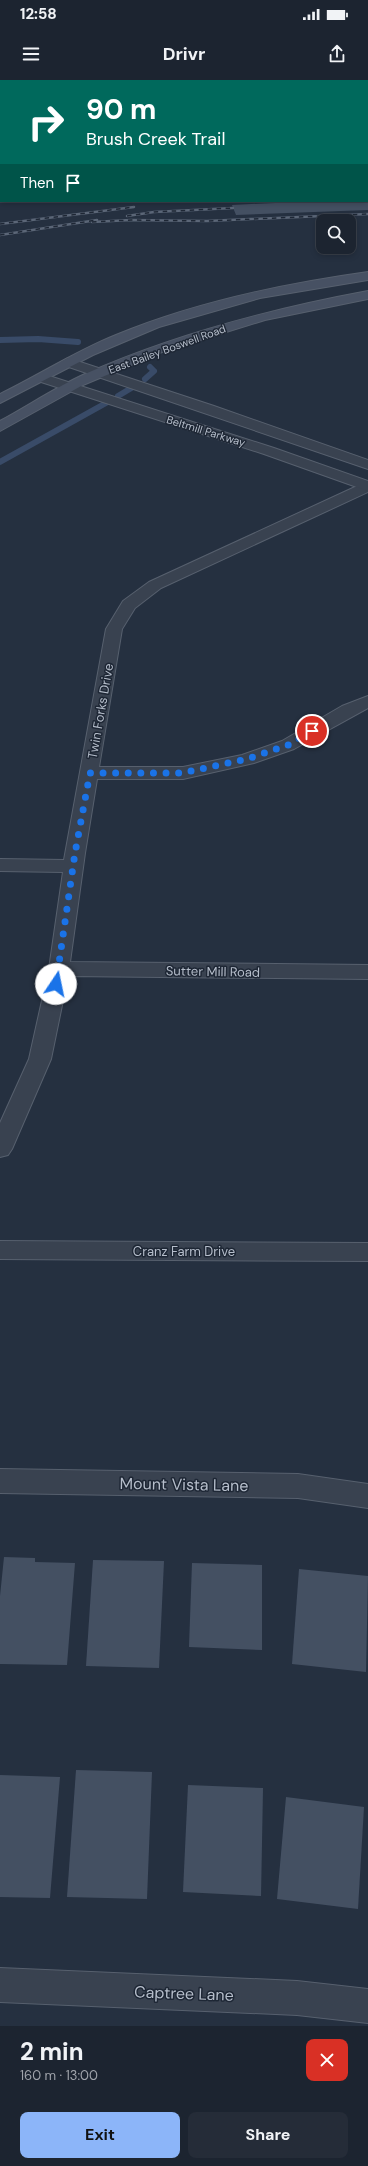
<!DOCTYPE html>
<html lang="en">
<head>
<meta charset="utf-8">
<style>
  :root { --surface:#1c2430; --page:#252c38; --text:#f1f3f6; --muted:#a0a4ab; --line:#3a414c; --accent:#8cb5f9 }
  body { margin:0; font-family:"DM Sans",sans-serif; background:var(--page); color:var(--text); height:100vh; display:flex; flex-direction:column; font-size:15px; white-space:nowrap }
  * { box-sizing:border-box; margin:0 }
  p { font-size:13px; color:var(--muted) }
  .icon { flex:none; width:22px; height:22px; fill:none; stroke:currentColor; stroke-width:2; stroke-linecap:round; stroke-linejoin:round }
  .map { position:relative; height:1946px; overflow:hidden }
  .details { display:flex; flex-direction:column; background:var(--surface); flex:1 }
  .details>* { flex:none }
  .guide { position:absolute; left:0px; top:0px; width:368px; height:122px; box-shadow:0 2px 6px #0003,0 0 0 1px var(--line); background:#00695c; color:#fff; overflow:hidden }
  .controls { position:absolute; left:316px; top:134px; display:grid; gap:8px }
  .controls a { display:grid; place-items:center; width:40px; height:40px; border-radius:8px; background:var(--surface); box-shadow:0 2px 6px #0003,0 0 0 1px var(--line); font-size:20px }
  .pin { position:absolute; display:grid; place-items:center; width:34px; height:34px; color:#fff; margin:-17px; border:2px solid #fff; border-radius:50%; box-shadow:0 1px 4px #0007 }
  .me { position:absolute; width:44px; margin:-22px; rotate:11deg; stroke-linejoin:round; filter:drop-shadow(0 0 3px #0008) }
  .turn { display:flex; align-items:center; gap:14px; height:84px; padding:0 20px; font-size:18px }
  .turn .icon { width:52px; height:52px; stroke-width:2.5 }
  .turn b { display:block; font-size:28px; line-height:34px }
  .then { display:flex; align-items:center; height:38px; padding:0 20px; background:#0003; gap:8px; font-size:15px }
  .round { display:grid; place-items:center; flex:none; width:42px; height:42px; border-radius:8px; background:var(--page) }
  .overview { display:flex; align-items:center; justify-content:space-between; height:68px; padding:0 20px }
  h1 { font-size:24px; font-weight:700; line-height:30px }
  .cta { display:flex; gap:8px; margin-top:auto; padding:8px 20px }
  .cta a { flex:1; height:46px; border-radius:8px; background:var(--accent); color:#111; font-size:16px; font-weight:700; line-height:46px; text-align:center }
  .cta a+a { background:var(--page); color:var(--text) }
  .status { display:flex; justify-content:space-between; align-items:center; height:28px; padding:0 20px; background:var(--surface); direction:ltr }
  .status svg { height:11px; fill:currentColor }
  header { display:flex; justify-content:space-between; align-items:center; height:52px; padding:0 20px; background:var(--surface); font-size:18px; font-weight:700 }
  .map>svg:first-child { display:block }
</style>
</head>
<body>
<div class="status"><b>12:58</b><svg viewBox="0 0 49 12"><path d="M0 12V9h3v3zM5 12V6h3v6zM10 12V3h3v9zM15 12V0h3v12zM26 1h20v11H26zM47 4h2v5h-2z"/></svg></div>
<header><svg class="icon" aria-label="menu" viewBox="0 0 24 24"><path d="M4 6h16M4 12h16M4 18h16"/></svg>Drivr<svg class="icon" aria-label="share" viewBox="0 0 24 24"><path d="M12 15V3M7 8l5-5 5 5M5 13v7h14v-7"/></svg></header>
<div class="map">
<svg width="368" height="1946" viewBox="0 0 368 1946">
  <rect width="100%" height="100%" fill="#253040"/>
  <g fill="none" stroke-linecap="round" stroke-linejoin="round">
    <!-- stream -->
    <g stroke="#394b68" stroke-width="6">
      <path d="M0,260L38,259L78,262"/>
      <path d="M145,299L154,291L150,287"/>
      <path d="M118,316L133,307"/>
      <path d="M0,382L106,323"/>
    </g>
  </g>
  <!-- building -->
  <g fill="#445062">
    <path d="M317,121H368V130L236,135L232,125Z"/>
    <path d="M4,1477L35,1478V1482L75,1483L67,1585L0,1584V1516Z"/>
    <path d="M93,1480L164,1481L159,1588L86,1586Z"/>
    <path d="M192,1483L262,1485V1570L189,1567Z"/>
    <path d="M299,1489L368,1496L366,1592L292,1584Z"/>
    <path d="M76,1690L152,1692L147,1819L67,1817Z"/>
    <path d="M0,1695L60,1697L50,1818L0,1817Z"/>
    <path d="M188,1705L263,1708L261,1816L183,1812Z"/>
    <path d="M286,1717L364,1727L358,1829L277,1819Z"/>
  </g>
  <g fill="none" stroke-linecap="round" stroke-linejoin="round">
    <defs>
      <g id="minor">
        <path d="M368,401V412L161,508L135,528L122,549L99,687H183L242,675L282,661L342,626L368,616V628L294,669L254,683L183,699H97L85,773L70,882L368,885V899L68,896L51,979L12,1069L8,1075L0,1077V1043L29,979L49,889L63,792L0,791V779L64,780L106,549L123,521L149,502Z"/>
        <path d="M0,1161L368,1163V1181L0,1179Z"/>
        <path d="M0,1389L298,1394L368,1404V1428L298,1418L0,1413Z"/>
        <path d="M0,1888L297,1901L368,1909V1943L297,1935L0,1922Z"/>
      </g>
      <g id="tertiary">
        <path d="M68,278L214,326L368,380V389L63,285L61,282Z"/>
        <path d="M43,294L274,368L368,401V411L264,374L38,301L36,298Z"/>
      </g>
      <g id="secondary">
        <path d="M368,192V200L260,218L159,247L93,275L0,323V314C39,295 76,271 116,255C196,222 282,204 368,192Z"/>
        <path d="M368,211V219L265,240L162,272L83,305L0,351V341C28,326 56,307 85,294C175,254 271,229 368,211Z"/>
      </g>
    </defs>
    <!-- minor casing -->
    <use href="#minor" stroke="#57606e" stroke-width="2"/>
    <!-- tertiary casing -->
    <use href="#tertiary" stroke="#57606e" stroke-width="2"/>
    <!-- secondary casing -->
    <use href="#secondary" stroke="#57606e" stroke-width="2"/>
    <!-- minor -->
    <use href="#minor" fill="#394250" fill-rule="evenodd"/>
    <!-- tertiary -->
    <use href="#tertiary" fill="#394250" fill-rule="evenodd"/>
    <!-- secondary -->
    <use href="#secondary" fill="#475163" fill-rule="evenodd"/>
    <defs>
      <g id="rail">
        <path d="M127,136L154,132L233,128"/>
        <path d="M92,142L131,140L207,141L368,134"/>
        <path d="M0,144L134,127"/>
        <path d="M0,155L97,140"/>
      </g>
    </defs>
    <!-- rail casing -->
    <use href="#rail" stroke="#5b6677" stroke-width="2.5"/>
    <!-- rail -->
    <use href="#rail" stroke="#1e2735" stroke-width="1.5" stroke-dasharray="4.5" stroke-linecap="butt"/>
  </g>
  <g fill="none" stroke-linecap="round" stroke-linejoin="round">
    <!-- route -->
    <path stroke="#1a73e8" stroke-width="7" stroke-dasharray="0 12.6" d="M56,904L75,773L90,693H182L247,679L288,665L312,651"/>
  </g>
  <g text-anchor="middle" stroke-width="3" stroke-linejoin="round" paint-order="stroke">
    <!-- far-street labels -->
    <g font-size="11" fill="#b6becb" stroke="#1e2735">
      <text transform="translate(167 269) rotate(-20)" y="4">East Bailey Boswell Road</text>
      <text transform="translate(206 351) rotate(17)" y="4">Beltmill Parkway</text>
    </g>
    <!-- street labels -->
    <g font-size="13" fill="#b6becb" stroke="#1e2735">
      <text transform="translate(100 631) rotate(-80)" y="5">Twin Forks Drive</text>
      <text transform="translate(213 891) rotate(1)" y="5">Sutter Mill Road</text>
      <text x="184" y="1176">Cranz Farm Drive</text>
    </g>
    <!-- near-street labels -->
    <g font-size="16" fill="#b6becb" stroke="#1e2735">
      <text transform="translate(184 1404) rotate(1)" y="6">Mount Vista Lane</text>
      <text transform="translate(184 1913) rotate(2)" y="6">Captree Lane</text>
    </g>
  </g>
</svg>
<div class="controls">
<a><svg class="icon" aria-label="search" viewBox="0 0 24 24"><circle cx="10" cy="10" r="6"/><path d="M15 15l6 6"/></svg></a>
</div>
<div class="pin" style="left:312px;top:651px;background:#d93025"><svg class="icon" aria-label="arrive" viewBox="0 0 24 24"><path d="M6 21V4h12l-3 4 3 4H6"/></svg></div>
<svg class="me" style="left:56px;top:904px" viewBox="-20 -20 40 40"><circle r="19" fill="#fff"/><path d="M0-13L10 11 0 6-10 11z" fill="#1a73e8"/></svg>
<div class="guide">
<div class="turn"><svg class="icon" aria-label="right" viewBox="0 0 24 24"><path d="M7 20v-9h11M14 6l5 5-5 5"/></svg><div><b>90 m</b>Brush Creek Trail</div></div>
<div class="then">Then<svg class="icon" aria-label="arrive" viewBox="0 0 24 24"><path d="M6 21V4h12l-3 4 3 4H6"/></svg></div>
</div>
</div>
<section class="details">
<div class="overview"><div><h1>2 min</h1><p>160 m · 13:00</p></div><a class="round" style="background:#d93025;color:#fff"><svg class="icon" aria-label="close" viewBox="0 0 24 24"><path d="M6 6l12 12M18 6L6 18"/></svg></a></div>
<div class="cta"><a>Exit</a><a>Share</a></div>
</section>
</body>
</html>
